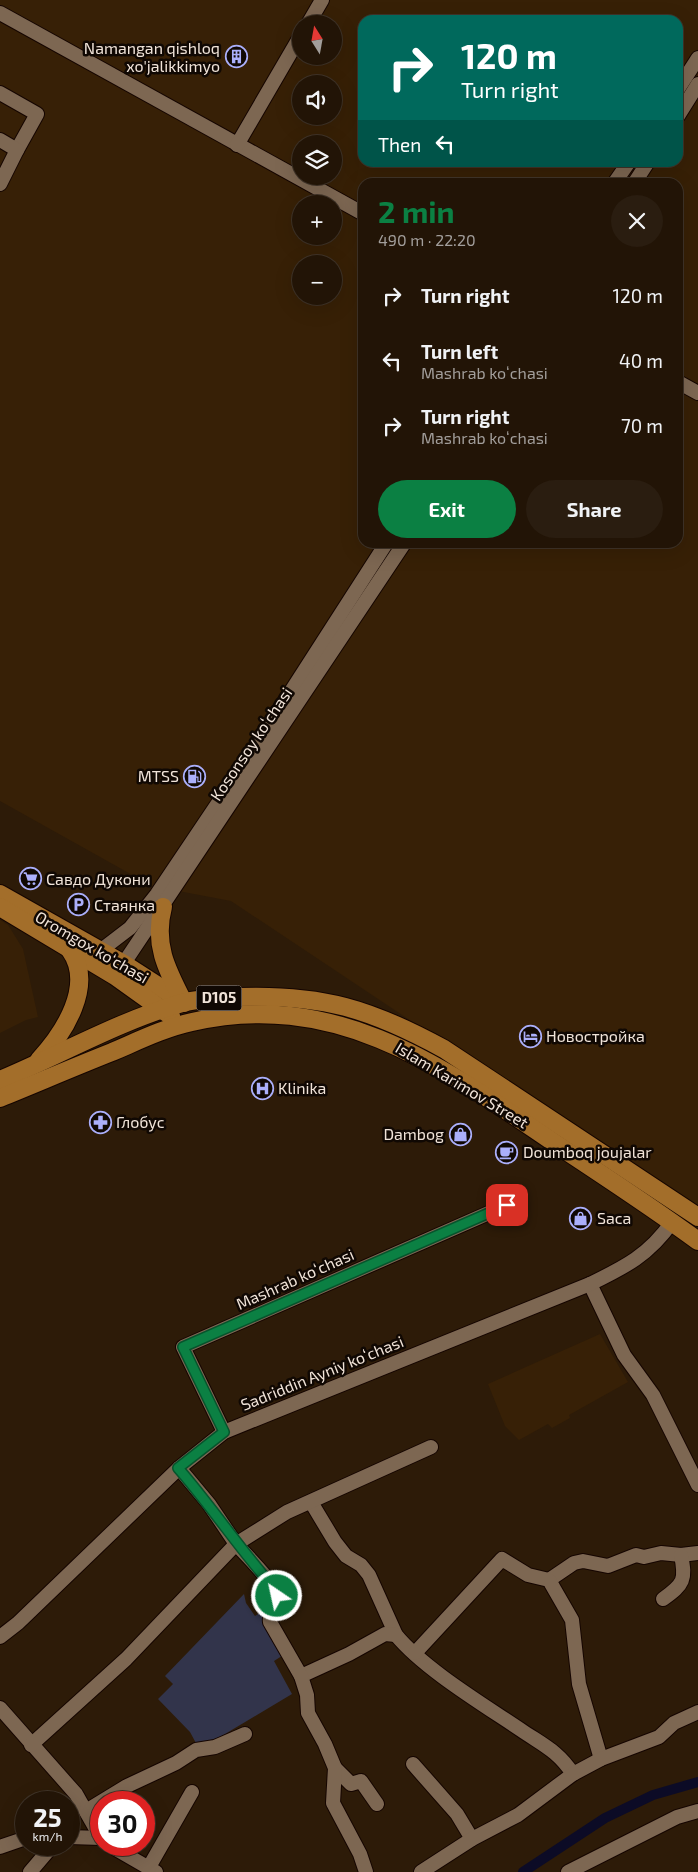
<!DOCTYPE html>
<html lang="en">
<head>
<meta charset="utf-8">
<style>
  :root { --surface:#221406; --page:#2a1d10; --text:#f1f3f6; --muted:#a29e9b; --line:#3f3328; --accent:#0b8043 }
  body { margin:0; font-family:"Exo 2",sans-serif; background:var(--page); color:var(--text); height:100vh; display:flex; flex-direction:column; font-size:19px; white-space:nowrap }
  * { box-sizing:border-box; margin:0 }
  p { font-size:16px; color:var(--muted) }
  .icon { flex:none; width:28px; height:28px; fill:none; stroke:currentColor; stroke-width:2; stroke-linecap:round; stroke-linejoin:round }
  .map { position:relative; flex:1; overflow:hidden }
  .details { position:absolute; left:358px; top:178px; width:325px; height:370px; display:flex; flex-direction:column; background:var(--surface); border-radius:15px; box-shadow:0 5px 20px #0002,0 0 0 1px var(--line) }
  .details>* { flex:none }
  .banner { position:absolute; left:358px; top:15px; width:325px; height:152px; border-radius:15px; box-shadow:0 5px 20px #0002,0 0 0 1px var(--line); background:#00695c; color:#fff; overflow:hidden }
  .needle { width:32px; rotate:349deg }
  .tools { position:absolute; left:292px; top:15px; display:grid; gap:10px }
  .tools a { display:grid; place-items:center; width:50px; height:50px; border-radius:50%; background:var(--surface); box-shadow:0 5px 20px #0002,0 0 0 1px var(--line); font-size:25px }
  .speed { position:absolute; left:15px; top:1791px; display:flex; gap:10px; font-size:25px; font-weight:700; text-align:center }
  .speed>* { display:grid; place-content:center; width:65px; height:65px; border-radius:50%; background:var(--surface); box-shadow:0 5px 20px #0002,0 0 0 1px var(--line); line-height:1 }
  .speed small { font-size:12px; font-weight:400 }
  .speed .limit { border:8px solid #d22; background:#fff; color:#111 }
  .pin { position:absolute; display:grid; place-items:center; width:42px; height:42px; color:#fff; margin:-21px; border-radius:10px; box-shadow:0 2px 8px #0006 }
  .me { position:absolute; width:55px; margin:-28px; rotate:326deg; stroke-linejoin:round; filter:drop-shadow(0 0 4px #0008) }
  .turn { display:flex; align-items:center; gap:18px; height:105px; padding:0 20px; font-size:22px }
  .turn .icon { width:65px; height:65px; stroke-width:2.5 }
  .turn b { display:block; font-size:35px; line-height:42px }
  .then { display:flex; align-items:center; height:48px; padding:0 20px; background:#0003; gap:10px; font-size:19px }
  .round { display:grid; place-items:center; flex:none; width:52px; height:52px; border-radius:26px; background:var(--page) }
  .summary { display:flex; align-items:center; justify-content:space-between; height:85px; padding:0 20px }
  h1 { font-size:30px; font-weight:700; line-height:38px; color:var(--accent) }
  .primary-button { display:flex; gap:10px; margin-top:auto; padding:10px 20px }
  .primary-button a { flex:1; height:58px; border-radius:30px; background:var(--accent); color:#fff; font-size:20px; font-weight:700; line-height:58px; text-align:center }
  .primary-button a+a { background:var(--page); color:var(--text) }
  ul { padding:0; list-style:none }
  li { display:flex; align-items:center; gap:15px; height:65px; padding:0 20px }
  li div { flex:1 }
  li b { display:block; font-size:19px }
  li em { font-style:normal }
  .map>svg:first-child { display:block }
</style>
</head>
<body>
<div class="map">
<svg width="698" height="1872" viewBox="0 0 698 1872">
  <rect width="100%" height="100%" fill="#2d1b08"/>
  <!-- built -->
  <g fill="#372006" fill-rule="evenodd">
    <path d="M0,0H698V1212L231,901L152,886L0,801ZM362,20H678V162H362ZM301,24H334V56H301ZM301,84H334V116H301ZM301,144H334V176H301ZM362,182H678V542H362ZM301,204H334V236H301ZM301,264H334V296H301Z"/>
    <path d="M0,920L8,925L23,949L38,1017L26,1020L0,1033Z"/>
    <path d="M600,1334L628,1382L569,1415L570,1418L552,1428L548,1424L519,1440L505,1426L488,1384Z"/>
  </g>
  <!-- green -->
  <path fill="#32344b" d="M244,1594L246,1603L255,1616L261,1612L285,1654L274,1661L292,1694L220,1737L197,1745L190,1732L158,1699L173,1684L165,1676Z"/>
  <g fill="none" stroke-linecap="round" stroke-linejoin="round">
    <!-- canal -->
    <path stroke="#0c0b26" stroke-width="10" d="M523,1872L605,1818L653,1795L698,1782"/>
    <defs>
      <g id="minor">
        <path d="M0,13L362,213"/>
        <path d="M308,24L322,0"/>
        <path d="M678,89L698,58"/>
        <path d="M0,93L37,114L17,150"/>
        <path d="M678,116L698,84"/>
        <path d="M0,140L17,150L0,184"/>
        <path d="M237,145L301,35"/>
        <path d="M615,182L629,162"/>
        <path d="M635,182L648,162"/>
        <path d="M678,382L698,393"/>
        <path d="M100,951L130,928L157,894L243,766L387,542"/>
        <path d="M118,972L405,542"/>
        <path d="M590,1284L624,1355L653,1395L698,1485"/>
        <path d="M224,1432L183,1347L507,1205"/>
        <path d="M311,1502L335,1542L346,1556L361,1565L369,1575L396,1635C424,1669 484,1705 521,1730C543,1745 558,1751 573,1774"/>
        <path d="M549,1580L574,1563L583,1561L608,1566L636,1555L644,1557L661,1553L681,1555L698,1553"/>
        <path d="M663,1599C684,1584 686,1580 681,1555"/>
        <path d="M0,1637L18,1623L179,1468L224,1432L590,1284C625,1267 649,1255 672,1222"/>
        <path d="M415,1653L502,1559L528,1575L549,1580L572,1620L579,1684L601,1759"/>
        <path d="M301,1676L349,1654L385,1634L396,1635"/>
        <path d="M0,1708L76,1794L101,1838"/>
        <path d="M31,1745L126,1659L236,1544L209,1504L179,1468"/>
        <path d="M413,1764L457,1814L472,1839"/>
        <path d="M335,1768L351,1784L361,1781L377,1804"/>
        <path d="M86,1811L127,1786L176,1763L196,1750L215,1747L245,1734"/>
        <path d="M69,1837L101,1838"/>
        <path d="M109,1845L156,1872"/>
        <path d="M0,1847L26,1838"/>
        <path d="M149,1867L192,1792"/>
        <path d="M30,1872L53,1845"/>
        <path d="M366,1872L360,1854L333,1803L335,1768L325,1744L308,1713L307,1695L301,1676L270,1622C268,1611 278,1606 277,1596C276,1584 245,1554 236,1544L287,1512L431,1447"/>
        <path d="M421,1872L472,1839L518,1815L573,1774L601,1759L659,1737L674,1723L698,1712"/>
        <path d="M568,1872L677,1817L698,1811"/>
      </g>
      <g id="major">
        <path d="M0,894L124,964L183,1002"/>
        <path d="M0,907L115,976L171,1016"/>
        <path d="M163,907C153,944 167,970 184,1003"/>
        <path d="M39,1060C64,1033 95,985 70,950"/>
        <path d="M0,1080C60,1055 119,1021 182,1003C199,998 220,998 238,997C322,994 371,1009 444,1049L698,1217"/>
        <path d="M0,1098C37,1083 74,1067 112,1052C138,1041 164,1028 192,1022C337,989 443,1067 556,1144C604,1176 652,1207 698,1241"/>
      </g>
    </defs>
    <!-- minor casing -->
    <use href="#minor" stroke="#150500" stroke-width="16"/>
    <!-- major casing -->
    <use href="#major" stroke="#150500" stroke-width="20"/>
    <!-- minor -->
    <use href="#minor" stroke="#7d6752" stroke-width="14"/>
    <!-- major -->
    <use href="#major" stroke="#a36e2a" stroke-width="18"/>
  </g>
  <g fill="none" stroke-linecap="round" stroke-linejoin="round">
    <defs>
      <path id="route" d="M277,1596L276,1590C241,1551 212,1507 178,1468L224,1432L183,1347L507,1205"/>
    </defs>
    <!-- route casing -->
    <use href="#route" stroke="#07532c" stroke-width="12"/>
    <!-- route -->
    <use href="#route" stroke="#0b8043" stroke-width="9"/>
  </g>
  <!-- icons -->
  <defs>
    <symbol id="building-ring" viewBox="-11 -11 22 22"><circle r="9.5" fill="#100803" stroke="#abaffb" stroke-width="1.5"/><path d="M-4-6H4V6H1V3H-1V6H-4ZM-2.5-4.3h1.7v1.8h-1.7ZM.8-4.3h1.7v1.8H.8ZM-2.5-1h1.7V.8h-1.7ZM.8-1h1.7V.8H.8Z" fill="#abaffb"/></symbol>
    <symbol id="fuel-ring" viewBox="-11 -11 22 22"><circle r="9.5" fill="#100803" stroke="#abaffb" stroke-width="1.5"/><path d="M-5.5-6h7V0h2V4h1.3V-2.5L3-4.5l.8-.8L6-3V5H2.5V1h-1V6h-7ZM-4.2-4.7v3.2H.2V-4.7Z" fill="#abaffb"/></symbol>
    <symbol id="supermarket-ring" viewBox="-11 -11 22 22"><circle r="9.5" fill="#100803" stroke="#abaffb" stroke-width="1.5"/><path d="M-6-5.5h2.5l.6 2H6L4.5 2H-2.5L-4.4-4H-6ZM-1.5 3.2a1.3 1.3 0 1 0 .1 0ZM3 3.2a1.3 1.3 0 1 0 .1 0Z" fill="#abaffb"/></symbol>
    <symbol id="parking-ring" viewBox="-11 -11 22 22"><circle r="9.5" fill="#100803" stroke="#abaffb" stroke-width="1.5"/><path d="M-3.5-5.5H1a3.5 3.5 0 0 1 0 7H-1V5.5H-3.5ZM-1-3.4V-.6H.8a1.4 1.4 0 0 0 0-2.8Z" fill="#abaffb"/></symbol>
    <symbol id="hotel-ring" viewBox="-11 -11 22 22"><circle r="9.5" fill="#100803" stroke="#abaffb" stroke-width="1.5"/><path d="M-6-4.5h1.5V1H6V5H4.5V3h-9V5H-6ZM-4 0a1.8 1.8 0 1 1 3.6 0ZM.5 0V-2.5h3Q6-2.5 6 0Z" fill="#abaffb"/></symbol>
    <symbol id="hospital-ring" viewBox="-11 -11 22 22"><circle r="9.5" fill="#100803" stroke="#abaffb" stroke-width="1.5"/><path d="M-5-5h3v3.5h4V-5h3V5h-3V1.5h-4V5h-3Z" fill="#abaffb"/></symbol>
    <symbol id="pharmacy-ring" viewBox="-11 -11 22 22"><circle r="9.5" fill="#100803" stroke="#abaffb" stroke-width="1.5"/><path d="M-2-6h4v4h4v4h-4v4h-4v-4h-4v-4h4Z" fill="#abaffb"/></symbol>
    <symbol id="shop-ring" viewBox="-11 -11 22 22"><circle r="9.5" fill="#100803" stroke="#abaffb" stroke-width="1.5"/><path d="M-5-2.5h2.3a2.7 3.5 0 0 1 5.4 0H5L5.5 6h-11ZM-1.5-2.5h3a1.5 2.3 0 0 0-3 0Z" fill="#abaffb"/></symbol>
    <symbol id="cafe-ring" viewBox="-11 -11 22 22"><circle r="9.5" fill="#100803" stroke="#abaffb" stroke-width="1.5"/><path d="M-5.5-4.5H6V0H3Q3 3.5 0 3.5H-2.5Q-5.5 3.5-5.5 0ZM3-3.2v2h1.7v-2ZM-6 4.5H4V6H-6Z" fill="#abaffb"/></symbol>
  </defs>
  <g fill-rule="evenodd">
    <use href="#building-ring" x="224" y="44" width="25" height="25"/>
    <use href="#fuel-ring" x="182" y="764" width="25" height="25"/>
    <use href="#supermarket-ring" x="18" y="866" width="25" height="25"/>
    <use href="#parking-ring" x="66" y="892" width="25" height="25"/>
    <use href="#hotel-ring" x="518" y="1024" width="25" height="25"/>
    <use href="#hospital-ring" x="250" y="1076" width="25" height="25"/>
    <use href="#pharmacy-ring" x="88" y="1110" width="25" height="25"/>
    <use href="#shop-ring" x="448" y="1122" width="25" height="25"/>
    <use href="#cafe-ring" x="494" y="1140" width="25" height="25"/>
    <use href="#shop-ring" x="568" y="1206" width="25" height="25"/>
  </g>
  <g text-anchor="middle" stroke-width="5" stroke-linejoin="round" paint-order="stroke">
    <!-- shield labels -->
    <rect fill="#100803" stroke="#ada198" stroke-width="1" x="196.5" y="985.5" width="45" height="25" rx="4"/>
    <g font-size="15" font-weight="bold" fill="#f0e3d8">
      <text x="219" y="1003">D105</text>
    </g>
    <!-- poi labels -->
    <g font-size="16" fill="#f0e3d8" stroke="#100803" text-anchor="start">
      <text x="220" y="54" text-anchor="end">Namangan qishloq<tspan x="220" dy="18">xo'jalikkimyo</tspan></text>
      <text x="179" y="782" text-anchor="end">MTSS</text>
      <text x="46" y="885">Савдо Дукони</text>
      <text x="94" y="911">Стаянка</text>
      <text x="546" y="1042">Новостройка</text>
      <text x="278" y="1094">Klinika</text>
      <text x="116" y="1128">Глобус</text>
      <text x="444" y="1140" text-anchor="end">Dambog</text>
      <text x="523" y="1158">Doumboq joujalar</text>
      <text x="597" y="1224">Saca</text>
    </g>
    <!-- street labels -->
    <g font-size="16" fill="#f0e3d8" stroke="#100803">
      <text transform="translate(251 744) rotate(-56)" y="6">Kosonsoy koʻchasi</text>
      <text transform="translate(92 947) rotate(30)" y="6">Oromgox ko‘chasi</text>
      <text transform="translate(462 1085) rotate(31)" y="6">Islam Karimov Street</text>
      <text transform="translate(295 1279) rotate(-24)" y="6">Mashrab koʻchasi</text>
      <text transform="translate(322 1373) rotate(-22)" y="6">Sadriddin Ayniy koʻchasi</text>
    </g>
  </g>
</svg>
<div class="tools">
<a><svg class="needle" viewBox="-14 -14 28 28"><path d="M0-13l5 13h-10z" fill="#e53935"/><path d="M0 13l5-13h-10z" fill="#a29e9b"/></svg></a>
<a><svg class="icon" aria-label="sound" viewBox="0 0 24 24"><path d="M4 9h4l5-4v14l-5-4H4zM17 9q2 3 0 6"/></svg></a>
<a><svg class="icon" aria-label="layers" viewBox="0 0 24 24"><path d="M12 4l9 5-9 5-9-5zM3 14l9 5 9-5"/></svg></a>
<a>+</a>
<a>−</a>
</div>
<div class="speed"><div>25<small>km/h</small></div><div class="limit">30</div></div>
<div class="pin" style="left:507px;top:1205px;background:#d93025"><svg class="icon" aria-label="arrive" viewBox="0 0 24 24"><path d="M6 21V4h12l-3 4 3 4H6"/></svg></div>
<svg class="me" style="left:277px;top:1596px" viewBox="-20 -20 40 40"><circle r="17" fill="#0b8043" stroke="#fff" stroke-width="3"/><path d="M0-11L8 9 0 5-8 9z" fill="#fff"/></svg>
<div class="banner">
<div class="turn"><svg class="icon" aria-label="right" viewBox="0 0 24 24"><path d="M7 20v-9h11M14 6l5 5-5 5"/></svg><div><b>120 m</b>Turn right</div></div>
<div class="then">Then<svg class="icon" aria-label="left" viewBox="0 0 24 24"><path d="M17 20v-9H6M10 6l-5 5 5 5"/></svg></div>
</div>
<section class="details">
<div class="summary"><div><h1>2 min</h1><p>490 m · 22:20</p></div><a class="round"><svg class="icon" aria-label="close" viewBox="0 0 24 24"><path d="M6 6l12 12M18 6L6 18"/></svg></a></div>
<ul>
<li><svg class="icon" aria-label="right" viewBox="0 0 24 24"><path d="M7 20v-9h11M14 6l5 5-5 5"/></svg><div><b>Turn right</b></div><em>120 m</em></li>
<li><svg class="icon" aria-label="left" viewBox="0 0 24 24"><path d="M17 20v-9H6M10 6l-5 5 5 5"/></svg><div><b>Turn left</b><p>Mashrab koʻchasi</p></div><em>40 m</em></li>
<li><svg class="icon" aria-label="right" viewBox="0 0 24 24"><path d="M7 20v-9h11M14 6l5 5-5 5"/></svg><div><b>Turn right</b><p>Mashrab koʻchasi</p></div><em>70 m</em></li>
</ul>
<div class="primary-button"><a>Exit</a><a>Share</a></div>
</section>
</div>
</body>
</html>
